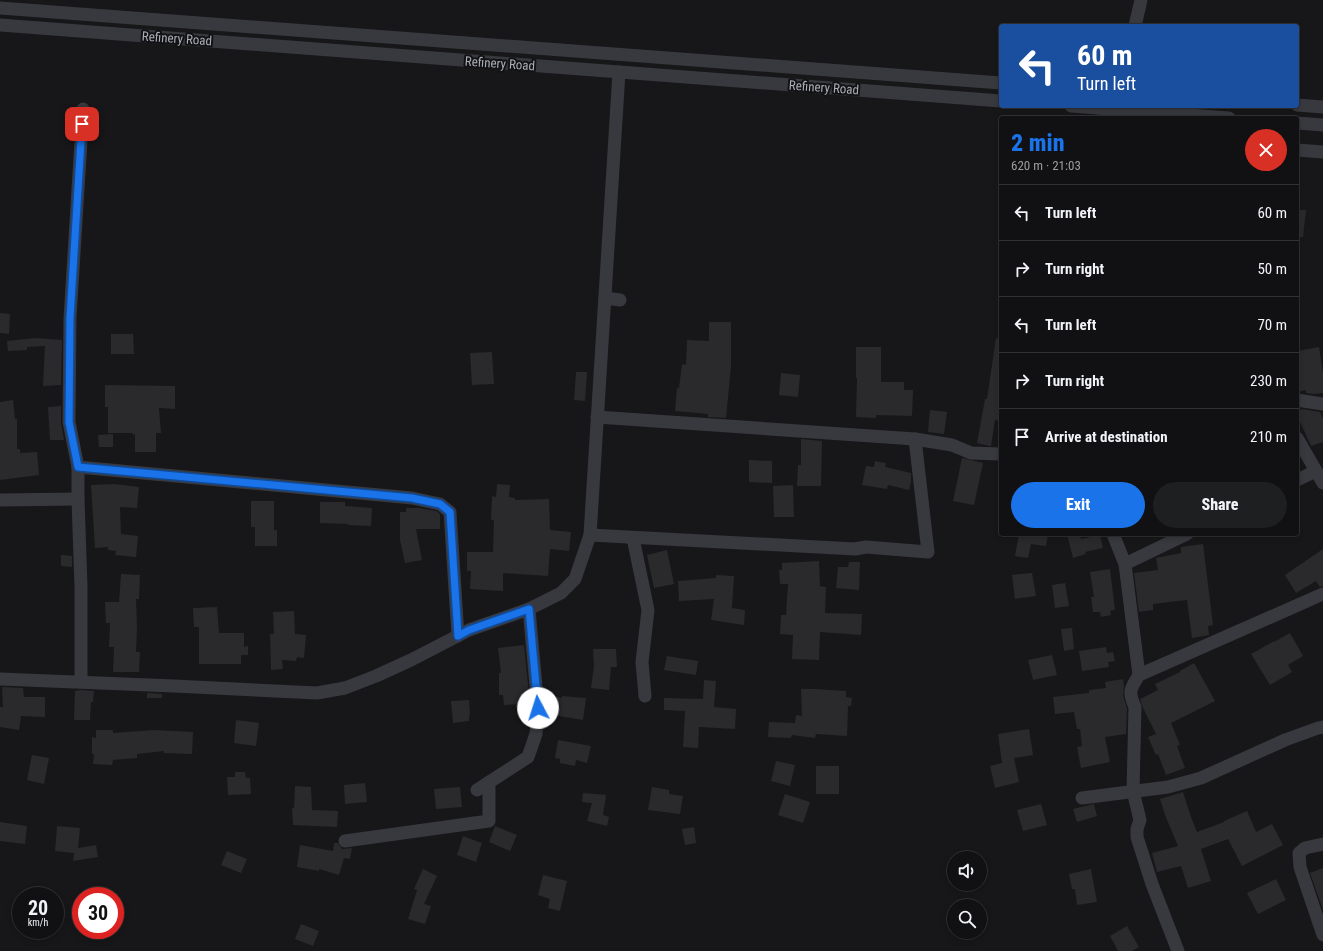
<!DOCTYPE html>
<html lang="en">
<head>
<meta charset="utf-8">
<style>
  :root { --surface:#111113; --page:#1e1f21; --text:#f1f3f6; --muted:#9c9da0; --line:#303133; --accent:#1a73e8 }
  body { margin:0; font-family:"Roboto Condensed",sans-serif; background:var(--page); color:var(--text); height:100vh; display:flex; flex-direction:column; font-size:15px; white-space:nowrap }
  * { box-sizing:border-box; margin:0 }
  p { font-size:13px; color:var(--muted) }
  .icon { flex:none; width:22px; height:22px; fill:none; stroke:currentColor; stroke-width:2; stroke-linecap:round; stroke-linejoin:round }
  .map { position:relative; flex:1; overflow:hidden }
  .side { position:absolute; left:999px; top:116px; width:300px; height:420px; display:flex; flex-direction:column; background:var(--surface); border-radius:4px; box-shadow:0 2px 6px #0003,0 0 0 1px var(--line) }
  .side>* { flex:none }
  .top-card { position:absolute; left:999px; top:24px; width:300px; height:84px; border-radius:4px; box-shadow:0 2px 6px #0003,0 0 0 1px var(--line); background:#1a4fa0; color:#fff; overflow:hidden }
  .buttons { position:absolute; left:947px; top:851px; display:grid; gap:8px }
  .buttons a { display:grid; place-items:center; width:40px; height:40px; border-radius:50%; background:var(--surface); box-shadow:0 2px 6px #0003,0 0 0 1px var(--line); font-size:20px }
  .speed { position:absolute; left:12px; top:887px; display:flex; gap:8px; font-size:20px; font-weight:700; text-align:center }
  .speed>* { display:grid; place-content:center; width:52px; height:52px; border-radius:50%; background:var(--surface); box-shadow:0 2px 6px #0003,0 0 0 1px var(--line); line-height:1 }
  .speed small { font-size:10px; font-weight:400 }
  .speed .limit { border:6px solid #d22; background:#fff; color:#111 }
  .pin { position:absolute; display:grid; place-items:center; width:34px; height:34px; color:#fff; margin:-17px; border-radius:8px; box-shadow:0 2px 6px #0006 }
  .me { position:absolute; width:44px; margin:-22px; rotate:355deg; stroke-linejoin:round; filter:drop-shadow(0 0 3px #0008) }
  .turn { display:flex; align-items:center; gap:14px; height:84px; padding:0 12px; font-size:18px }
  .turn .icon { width:52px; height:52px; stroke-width:2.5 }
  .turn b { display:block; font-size:28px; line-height:34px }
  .round { display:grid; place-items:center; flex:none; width:42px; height:42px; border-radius:21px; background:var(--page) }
  .headline { display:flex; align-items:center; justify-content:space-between; height:68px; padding:0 12px }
  h1 { font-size:24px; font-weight:800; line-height:30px; color:var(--accent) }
  .primary-button { display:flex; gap:8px; margin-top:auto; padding:8px 12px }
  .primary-button a { flex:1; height:46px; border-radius:24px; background:var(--accent); color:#fff; font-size:16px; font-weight:800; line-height:46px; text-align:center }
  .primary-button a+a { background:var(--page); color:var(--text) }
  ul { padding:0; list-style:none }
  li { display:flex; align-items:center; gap:12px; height:56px; padding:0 12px; border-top:1px solid var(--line) }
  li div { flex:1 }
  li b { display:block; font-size:15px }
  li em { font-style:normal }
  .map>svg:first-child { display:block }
</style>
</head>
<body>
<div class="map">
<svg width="1323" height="951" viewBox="0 0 1323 951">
  <rect width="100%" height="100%" fill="#171719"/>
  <!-- building -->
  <g fill="#2a2a2d">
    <path d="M1297,210H1306L1303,237H1297Z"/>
    <path d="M0,313L10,314L9,334L0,333Z"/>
    <path d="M709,322H731V366L726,418L708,417V414L675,411L677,388H679L682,364L686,365L687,340L709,341Z"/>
    <path d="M111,334H133L134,354H111Z"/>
    <path d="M35,338L62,340L61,385L43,386L45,346L27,347V350L8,351L7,341Z"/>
    <path d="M996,338L1001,339V421L995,420L991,446H989L977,443L985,399H987Z"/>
    <path d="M856,347H881V382H904V390H913L912,416L876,415V418L856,417L857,378H856Z"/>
    <path d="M1319,347L1323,373V393L1314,394L1306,393V390L1297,392V351Z"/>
    <path d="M492,352L494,384L472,385L470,353Z"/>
    <path d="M576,372H587L585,401L574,400Z"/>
    <path d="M781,373L800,375L798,397L779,395Z"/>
    <path d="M105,385L175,386V409L159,408L161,433H156V452H135V434L133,435V433H108V407H105Z"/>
    <path d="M13,400L15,419H17V449H20V453L37,452L39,475L0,480V402Z"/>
    <path d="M61,406V423L64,440H50L48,407Z"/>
    <path d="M1302,409L1320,412L1323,419V442L1311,446L1297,415V411Z"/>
    <path d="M930,410L947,412L944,434L928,432Z"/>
    <path d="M113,434V447H99L98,435Z"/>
    <path d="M801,439L822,441L821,486H797L798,465H801Z"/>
    <path d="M962,458L983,463L974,505L953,501Z"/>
    <path d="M749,460L772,461V483L749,482Z"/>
    <path d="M875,461L886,463L885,467L911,473V482L909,490L888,485L887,489L862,485L866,466L874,467Z"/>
    <path d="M114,484L139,487L137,508L120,507L121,534L138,536L136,557L115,555L116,551L108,550V547L95,548L91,485Z"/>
    <path d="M497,484L510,485L509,497L515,498V500L549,499L550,530L571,532L569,551L550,549L548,576L503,573V591L470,589L471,571H467V552H493L494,520H491L492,496L496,497Z"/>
    <path d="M793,485L794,517H774L773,486Z"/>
    <path d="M251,501H274V530H277V546H255V527H251Z"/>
    <path d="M320,502H345V506L372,508L371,526L348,525V524L320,523Z"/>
    <path d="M406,508H419L436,511L440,514V529H416L422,560L405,563L400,540V512H406Z"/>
    <path d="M1019,534H1048L1046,546L1031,544L1028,558L1015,556Z"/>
    <path d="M1067,534H1080L1081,539L1100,535L1103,548L1085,552L1086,554L1073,558Z"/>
    <path d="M1203,544L1213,625L1208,626L1209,635L1192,638L1187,600L1153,604V610L1139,612L1134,573L1158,570L1156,558L1181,553V547Z"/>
    <path d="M1323,549V586L1320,587L1316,581L1296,593L1285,575Z"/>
    <path d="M667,550L674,584L654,588L647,555Z"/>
    <path d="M61,555L72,556V567L61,566Z"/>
    <path d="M819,561L820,586L826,587L825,613L862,614L861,635L820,632L819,660L792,659L793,635L780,634L781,615H786L788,584H780L779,570H782V563Z"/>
    <path d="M849,562H860L859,590L836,588L838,567H848Z"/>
    <path d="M1110,569L1115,610L1110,611L1111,615L1101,617L1100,612H1093L1091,597H1094L1090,572Z"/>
    <path d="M1032,573L1036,596L1015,599L1012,575Z"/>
    <path d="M121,574L140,575L139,599H136L137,627L136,652H140L139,672H113L114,647H109L110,623H106L105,602H119Z"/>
    <path d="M716,575L734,576L732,608L745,610L744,625L711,620L714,599L679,601L678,581L716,578Z"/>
    <path d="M1065,583L1069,606L1055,608L1052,585Z"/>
    <path d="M217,607L219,633H244V647L248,646V655H241V664H199V627H194L193,608Z"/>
    <path d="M294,611L295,634L306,635L304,658L297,657L296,661L282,660L283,669L271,670L270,634H274L273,612Z"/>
    <path d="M1072,628L1074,649L1064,651L1061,629Z"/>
    <path d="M1290,633L1303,656L1288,665L1292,672L1270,685L1251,654L1274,641V642Z"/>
    <path d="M524,645L530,704L504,705L503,695H499V673H501L498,648Z"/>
    <path d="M1106,647L1107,653L1113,652L1115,661L1108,662L1109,667L1082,671L1079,651Z"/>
    <path d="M593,649H616L617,667H611L609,690L591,688L594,666Z"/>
    <path d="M1052,655L1057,675L1033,680L1028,660Z"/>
    <path d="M667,656L698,661L696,675L664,670Z"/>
    <path d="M1194,663L1215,701L1171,723L1180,745L1177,746L1185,768L1166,775L1158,754L1156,755L1148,737L1156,734L1143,708L1140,699L1158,690L1155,684L1180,672V671Z"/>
    <path d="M1123,679L1124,686L1123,695L1127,709L1126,734L1105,737L1110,762L1081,768L1077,747L1082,746L1080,729H1077L1074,712L1055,714L1053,697L1089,693V690L1106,688L1105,682Z"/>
    <path d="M704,680L716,681L714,707L736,709L735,729L699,727L698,748L683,747L685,711L664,710V698L703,699Z"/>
    <path d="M2,687L23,688L24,697H45V717L21,716L19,730L0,727V707H3Z"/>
    <path d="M801,689H815L846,691V697L852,698L851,706H848L847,736L816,734L815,738L792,735L791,738L768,737L769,722L795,723L796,715L802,716Z"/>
    <path d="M82,690L94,691L93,702H91L90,720H74L75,691Z"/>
    <path d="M147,693L162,694V698H147Z"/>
    <path d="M545,694L562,698V696L586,698L583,720L546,714Z"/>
    <path d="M469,700L470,715H469V721L453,723L451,701Z"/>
    <path d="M236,720L259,723L256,746L234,743Z"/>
    <path d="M1029,729L1033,755L1014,758L1019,782L995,788L990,766L1002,763L998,734Z"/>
    <path d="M96,730H113V733L154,730L193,732L192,754L164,753V751L137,754V758L113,760L112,765L93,764L94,754H92V737L96,738Z"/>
    <path d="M558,740L591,746L587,763L576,760L575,766L560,763V759L555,758Z"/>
    <path d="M32,755L49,758L44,784L27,780Z"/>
    <path d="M776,761L795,765L790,786L771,781Z"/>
    <rect x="816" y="766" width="23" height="28"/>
    <path d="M235,772H245L246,778H250L251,794L228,795L227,777H235Z"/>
    <path d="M365,783L367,802L345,804L344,785Z"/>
    <path d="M295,786L311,787L312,810L338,811L337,827L293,825L292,808H294Z"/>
    <path d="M460,787L462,807L436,809L434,789Z"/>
    <path d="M652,787L669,790V794L683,796L680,814L648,810Z"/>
    <path d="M1183,792L1191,817L1197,832L1224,822V821L1247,811L1256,832L1272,824L1283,845L1242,866L1228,839L1201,849L1211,881L1188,888L1181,866L1157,872L1152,853L1178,846L1165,815L1160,799Z"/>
    <path d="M583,793L606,795L603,815L609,817L607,826L587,821L592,803L582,802Z"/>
    <path d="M785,794L810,802L803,823L778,815Z"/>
    <path d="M1041,804L1047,825L1023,831L1017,810Z"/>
    <path d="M1094,804L1097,816L1077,822L1073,809Z"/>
    <path d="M0,822L27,826L25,844L0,841Z"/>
    <path d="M57,826L80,828L78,848L96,845L98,857L73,861L74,853L55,851Z"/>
    <path d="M495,826L517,835L510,851L489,842Z"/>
    <path d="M694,827L696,843L685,845L682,829Z"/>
    <path d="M463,836L482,843L476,862L457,855Z"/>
    <path d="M334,843H338L342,849L352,848L350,859L344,858L339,875L319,869V871L297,867L300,845L333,851Z"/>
    <path d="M227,851L247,859L241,873L221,865Z"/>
    <path d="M1323,868V910L1310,873Z"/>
    <path d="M423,869L437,876L424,904L431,906L425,924L408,919L417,890L414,889Z"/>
    <path d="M1091,869L1097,902L1077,905L1075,889H1072L1069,874Z"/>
    <path d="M543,875L567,881L560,911L548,908L550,899L538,895Z"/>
    <path d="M1276,879L1286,900L1258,914L1247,893Z"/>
    <path d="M301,924L319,931L313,946L295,939Z"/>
    <path d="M1127,926L1139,947L1132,951H1118L1110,936Z"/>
  </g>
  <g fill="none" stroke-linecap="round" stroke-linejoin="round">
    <!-- minor -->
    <g stroke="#38393e" stroke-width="13">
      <path d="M0,8L1001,83"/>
      <path d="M0,25L1001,101"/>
      <path d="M1135,26L1141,0"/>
      <path d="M1297,105L1323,107"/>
      <path d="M1071,106L1229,118"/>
      <path d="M1297,123L1323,125"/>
      <path d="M1297,150L1323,152"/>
      <path d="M605,298L620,300"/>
      <path d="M1297,400L1323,404"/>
      <path d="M597,417L915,439L952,445L971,453L1001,454"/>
      <path d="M1297,438L1323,483"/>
      <path d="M78,467L412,498L440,504L450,512L458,636"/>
      <path d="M1297,480L1316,471"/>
      <path d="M0,500L78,499"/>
      <path d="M1113,534L1125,564L1139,675"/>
      <path d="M590,535L855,549L866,547L928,552L915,439"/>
      <path d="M633,538L648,610L642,662L645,696"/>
      <path d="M1125,564L1187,534"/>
      <path d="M0,679L174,686L317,693L345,688L376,676L411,660L469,630L529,609L561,593L575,579L590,535L619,72"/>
      <path d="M81,682V587L78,499V467L69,422L70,318L83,109"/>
      <path d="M477,790L528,757L536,734L538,708L529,609"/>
      <path d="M1082,798L1168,787L1201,778L1285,740L1318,728L1323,727"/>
      <path d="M345,841L489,821V782"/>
      <path d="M1323,844L1305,848L1299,853L1300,867L1323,935"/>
      <path d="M1178,951L1152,884L1137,837V829L1140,820L1133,791L1135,707C1128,692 1130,689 1139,675L1323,594"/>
    </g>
  </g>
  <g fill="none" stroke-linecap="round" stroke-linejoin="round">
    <defs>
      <path id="route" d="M82,124L70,318L69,422L78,467L412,498L440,504L450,512L458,636L469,630L529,609L538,708"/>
    </defs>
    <!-- route casing -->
    <use href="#route" stroke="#114b97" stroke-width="10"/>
    <!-- route -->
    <use href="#route" stroke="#1a73e8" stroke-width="7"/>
  </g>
  <g text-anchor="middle" stroke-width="4" stroke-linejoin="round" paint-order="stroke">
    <!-- street labels -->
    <g font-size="13" fill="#aaaeb8" stroke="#121214">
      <text transform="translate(177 38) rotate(4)" y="5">Refinery Road</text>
      <text transform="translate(500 63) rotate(4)" y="5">Refinery Road</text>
      <text transform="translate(824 87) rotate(4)" y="5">Refinery Road</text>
    </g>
  </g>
</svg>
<div class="buttons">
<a><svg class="icon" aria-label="sound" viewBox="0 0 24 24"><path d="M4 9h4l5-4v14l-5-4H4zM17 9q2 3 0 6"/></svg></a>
<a><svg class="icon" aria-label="search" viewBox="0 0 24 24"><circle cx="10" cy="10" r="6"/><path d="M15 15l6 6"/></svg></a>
</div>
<div class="speed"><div>20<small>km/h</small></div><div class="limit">30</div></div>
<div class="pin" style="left:82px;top:124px;background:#d93025"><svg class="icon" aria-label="arrive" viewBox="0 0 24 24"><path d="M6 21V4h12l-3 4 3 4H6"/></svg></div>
<svg class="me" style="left:538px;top:708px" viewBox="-20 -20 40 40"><circle r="19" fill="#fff"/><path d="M0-13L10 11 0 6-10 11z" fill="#1a73e8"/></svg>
<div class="top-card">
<div class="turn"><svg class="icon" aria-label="left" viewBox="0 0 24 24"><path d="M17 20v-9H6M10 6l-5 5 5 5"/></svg><div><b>60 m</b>Turn left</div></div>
</div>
<section class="side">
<div class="headline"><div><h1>2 min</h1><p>620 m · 21:03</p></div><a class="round" style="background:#d93025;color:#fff"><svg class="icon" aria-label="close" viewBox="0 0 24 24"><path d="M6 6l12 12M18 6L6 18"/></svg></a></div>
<ul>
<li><svg class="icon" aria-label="left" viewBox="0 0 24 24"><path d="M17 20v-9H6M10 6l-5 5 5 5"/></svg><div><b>Turn left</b></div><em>60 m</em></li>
<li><svg class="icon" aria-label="right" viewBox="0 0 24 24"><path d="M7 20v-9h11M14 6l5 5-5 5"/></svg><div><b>Turn right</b></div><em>50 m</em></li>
<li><svg class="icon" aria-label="left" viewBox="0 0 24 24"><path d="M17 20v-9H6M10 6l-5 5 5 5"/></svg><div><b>Turn left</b></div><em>70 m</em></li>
<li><svg class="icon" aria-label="right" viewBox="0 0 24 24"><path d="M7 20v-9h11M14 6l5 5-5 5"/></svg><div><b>Turn right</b></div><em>230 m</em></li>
<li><svg class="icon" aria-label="arrive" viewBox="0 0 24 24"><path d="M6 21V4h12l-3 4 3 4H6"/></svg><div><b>Arrive at destination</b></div><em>210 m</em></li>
</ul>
<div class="primary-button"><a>Exit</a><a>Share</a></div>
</section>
</div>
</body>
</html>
